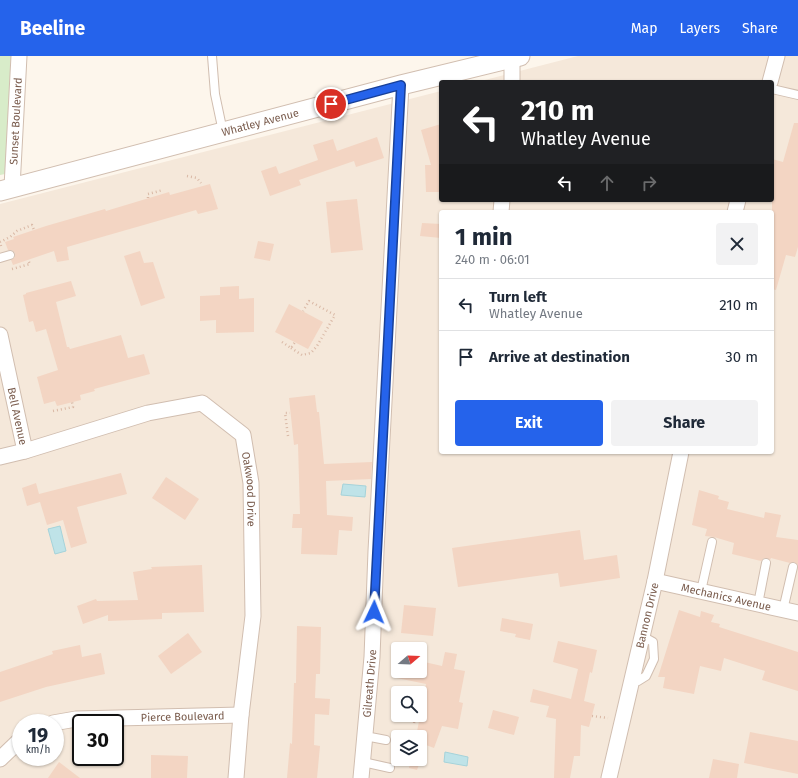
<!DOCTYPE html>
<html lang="en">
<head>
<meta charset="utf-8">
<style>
  :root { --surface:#fff; --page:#f2f2f3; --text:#1f2937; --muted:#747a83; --line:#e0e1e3; --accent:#2563eb }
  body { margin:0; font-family:"Fira Sans",sans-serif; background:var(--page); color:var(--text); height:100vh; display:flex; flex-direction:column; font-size:15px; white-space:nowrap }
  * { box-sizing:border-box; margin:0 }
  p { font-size:13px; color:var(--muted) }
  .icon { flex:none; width:22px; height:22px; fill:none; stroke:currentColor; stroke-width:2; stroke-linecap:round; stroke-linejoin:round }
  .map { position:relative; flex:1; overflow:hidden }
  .drawer { position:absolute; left:439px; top:154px; width:335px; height:244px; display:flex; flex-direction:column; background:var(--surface); border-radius:4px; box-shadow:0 1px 3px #0004 }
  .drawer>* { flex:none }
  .banner { position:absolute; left:439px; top:24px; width:335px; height:122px; border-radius:4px; box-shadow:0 1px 3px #0004; background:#202124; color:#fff; overflow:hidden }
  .needle { width:26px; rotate:71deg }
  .buttons { position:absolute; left:391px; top:586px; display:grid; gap:8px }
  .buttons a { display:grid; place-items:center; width:36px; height:36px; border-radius:4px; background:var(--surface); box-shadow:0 1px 3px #0004; font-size:20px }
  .speed { position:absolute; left:12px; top:658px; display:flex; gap:8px; font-size:20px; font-weight:700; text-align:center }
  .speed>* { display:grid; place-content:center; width:52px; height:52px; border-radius:50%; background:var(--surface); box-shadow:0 1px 3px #0004; line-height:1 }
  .speed small { font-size:10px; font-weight:400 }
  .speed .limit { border:2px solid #111; border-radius:6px; background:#fff; color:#111 }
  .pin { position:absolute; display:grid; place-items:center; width:34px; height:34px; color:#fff; margin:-17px; border:2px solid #fff; border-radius:50%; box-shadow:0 1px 4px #0007 }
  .me { position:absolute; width:44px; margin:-22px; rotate:2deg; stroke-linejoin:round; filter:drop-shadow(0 0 3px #0008) }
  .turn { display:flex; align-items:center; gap:14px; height:84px; padding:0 16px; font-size:18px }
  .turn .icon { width:52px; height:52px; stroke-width:2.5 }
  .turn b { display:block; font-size:28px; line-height:34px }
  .lanes { display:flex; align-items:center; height:38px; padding:0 16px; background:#0003; justify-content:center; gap:20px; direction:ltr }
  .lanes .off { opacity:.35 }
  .round { display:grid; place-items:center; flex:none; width:42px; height:42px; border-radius:4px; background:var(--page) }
  .head { display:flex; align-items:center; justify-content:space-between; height:68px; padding:0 16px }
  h1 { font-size:24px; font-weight:700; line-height:30px }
  .action { display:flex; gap:8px; margin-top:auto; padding:8px 16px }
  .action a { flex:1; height:46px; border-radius:4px; background:var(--accent); color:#fff; font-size:16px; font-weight:700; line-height:46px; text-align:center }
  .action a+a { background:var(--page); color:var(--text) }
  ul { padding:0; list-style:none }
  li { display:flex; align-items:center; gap:12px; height:52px; padding:0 16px; border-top:1px solid var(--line) }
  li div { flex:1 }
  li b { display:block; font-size:15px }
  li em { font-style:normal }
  header { display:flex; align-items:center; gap:24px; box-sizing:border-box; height:56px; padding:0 20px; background:var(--accent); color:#fff }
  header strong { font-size:19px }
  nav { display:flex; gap:22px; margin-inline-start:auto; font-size:14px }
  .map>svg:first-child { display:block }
</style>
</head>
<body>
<header>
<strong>Beeline</strong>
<nav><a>Map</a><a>Layers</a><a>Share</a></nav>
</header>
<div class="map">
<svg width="798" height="722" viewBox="0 0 798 722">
  <rect width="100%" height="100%" fill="#fdf6ec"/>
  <!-- residential -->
  <path fill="#f5e8da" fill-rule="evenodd" d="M578,0H798V722H0V148L441,35V144H772V26H477ZM441,156H772V396H441ZM398,593H420V615H398ZM398,637H420V659H398ZM21,667H55V701H21ZM81,667H115V701H81ZM398,681H420V703H398Z"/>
  <!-- green -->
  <path fill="#d8ecc9" d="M0,0H11L5,118L0,119Z"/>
  <!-- water -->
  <g fill="#bfe3e8" stroke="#a5d3da">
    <path d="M343,428L366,430L365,441L341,439Z"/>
    <path d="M60,470L66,495L55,498L48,473Z"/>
    <path d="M445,696L468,701L467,710L444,706Z"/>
  </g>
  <!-- building -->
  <g fill="#f3d5c3">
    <path d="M794,67H798V191L795,201L786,199L776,234L772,233V103L783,106Z"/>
    <path d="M441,68V136H426L425,109H431L421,74Z"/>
    <path d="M377,81L384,102L356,111L354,105L299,124L301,129L270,140L261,115L276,110L279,118L318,104L313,89L333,83L337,95Z"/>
    <path d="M210,128L218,153L198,158L196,154L67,191L69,204L57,206L54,195L13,209L11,204L15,201V197L12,194H8L5,186L14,183L13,181L46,170L105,153L106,155L169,136L170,139Z"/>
    <path d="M357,143L363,194L331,197L326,146Z"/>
    <path d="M422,167L441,168V182L420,180Z"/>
    <path d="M258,185L274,188L270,205L254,202Z"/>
    <path d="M140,195L144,207L153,206L165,242L141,250L124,200Z"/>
    <path d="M71,225L76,240L56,246L67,291H69L70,293L121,279L128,302L144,298L150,318L94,333L95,335L80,339L81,344L57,350L55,345L44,348L37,321L58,314L46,273L36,276L33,265L29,266L23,239L26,238V237Z"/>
    <path d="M239,230V243L254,242V276L216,277V264L200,265V240L220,239V231Z"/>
    <path d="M289,248L323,266L308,293L275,276Z"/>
    <path d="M315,339L317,356H319L324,408L372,406L371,423L326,425L327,459L353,461L352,475L339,474L337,499L301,498L302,472H292L293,458H300L298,388L294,389L289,342Z"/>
    <path d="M121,417L127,438L77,451L87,487L71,492L63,464L47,469L40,446L27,450L22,432L36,427L39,438Z"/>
    <path d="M166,421L199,443L185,464L152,442Z"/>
    <path d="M699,434L719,440L718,443L729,446L727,453L764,462L765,456L781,459L776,481L798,484V509L794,506L790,507L771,502L770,504L767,502H764L761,505L732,498L734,487L714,481L705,480L707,473L692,469Z"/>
    <path d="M580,474L584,504L617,499L620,522L560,531L558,517L458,531L452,492Z"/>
    <path d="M202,509L204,556L162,557V563L108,565V559L83,568L77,550L96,543L97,545L138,544L133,516L152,513L151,511Z"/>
    <path d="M404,549L436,552L433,580L401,577Z"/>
    <path d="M679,554L700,561L701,555L714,559L711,566L720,568L719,571L798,596V635L762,624L765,615L724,602L721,615L700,610L694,638L663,632L665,621H658Z"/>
    <path d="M502,562L533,568L530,584L515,581L516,578L500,575Z"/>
    <path d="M297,570L321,571L320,618H316L315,642L330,643L329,659L315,658L314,689L320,690L317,722H287L290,687L292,688L294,627H296Z"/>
    <path d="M188,577L202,596L171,618L158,600Z"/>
    <path d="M558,585L597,594L592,617L590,616L584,645L595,648L589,671L581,669L580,700H574L570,722H554L556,663L546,661L549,650L530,646L533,633L571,643L578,613L553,606Z"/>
    <path d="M80,589L82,601L101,597L105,618L46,631L0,646V616L53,598L52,595Z"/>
    <path d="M445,596L457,598L454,613L465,615L459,646L463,647L458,673L442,670L434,692L426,689L417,714L409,712L411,703H420V681H416L426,628L392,621L393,615H420V605L442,610Z"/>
    <path d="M493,654L519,661L514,679L488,672Z"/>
    <path d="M750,676L798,685V718L744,707Z"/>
    <path d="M151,699L188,700L187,722H151Z"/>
    <path d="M713,703L739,708L737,722H709Z"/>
    <path d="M59,706L80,722H48Z"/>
  </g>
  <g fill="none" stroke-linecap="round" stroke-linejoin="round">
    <defs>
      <g id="service">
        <path d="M212,0L215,38L223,76"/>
        <path d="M772,33L798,39"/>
        <path d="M0,202L10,199"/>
        <path d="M701,535L712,486"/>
        <path d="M758,548L766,507"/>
        <path d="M783,554L793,511"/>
        <path d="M632,624L638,625L646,620L654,603L653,586L642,580"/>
        <path d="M365,680L386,684"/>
        <path d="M363,706L390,712"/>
      </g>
      <g id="minor">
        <path d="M512,26V2"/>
        <path d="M770,26L777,0"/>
        <path id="s1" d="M12,131L19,0"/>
        <path d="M501,156L502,144"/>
        <path d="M735,156L738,144"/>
        <path id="s2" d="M0,279L25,395"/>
        <path id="s3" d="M0,401L25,395L148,357L202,347L243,379L251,427L253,560L241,659L236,722"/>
        <path id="s4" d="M655,525L798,557"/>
        <path id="s5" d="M53,667L76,663L241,659"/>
        <path d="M0,703L21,683"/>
        <path id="s6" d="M361,722L372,601L376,495L401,29"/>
        <path id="s7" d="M609,722L655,525L681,396"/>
      </g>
      <g id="tertiary">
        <path id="s8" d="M0,135L401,29L520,0"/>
      </g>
    </defs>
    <!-- service casing -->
    <use href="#service" stroke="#d1beb0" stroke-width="10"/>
    <!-- minor casing -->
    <use href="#minor" stroke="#d1beb0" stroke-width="17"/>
    <!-- tertiary casing -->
    <use href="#tertiary" stroke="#d1beb0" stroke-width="21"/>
    <!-- path -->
    <g stroke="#d9b8a5" stroke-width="2.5" stroke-dasharray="1 3" stroke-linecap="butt">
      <path d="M187,120L197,122L201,127"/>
      <path d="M148,142V138L163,134"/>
      <path d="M1,190L0,186L10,181L17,175L32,169L34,174"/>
      <path d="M12,213L30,208L28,204"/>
      <path d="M282,286L291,292L295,286"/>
      <path d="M291,292L302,299L311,297L317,290L335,259L309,245L303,255"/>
      <path d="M53,355L73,351L72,346"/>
      <path d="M288,380L285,357H290"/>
      <path d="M420,651H422"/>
      <path d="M592,660L608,662"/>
      <path d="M414,667L416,659"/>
    </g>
    <!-- service -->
    <use href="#service" stroke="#fff" stroke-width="8"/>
    <!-- minor -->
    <use href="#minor" stroke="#fff" stroke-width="15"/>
    <!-- tertiary -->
    <use href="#tertiary" stroke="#fff" stroke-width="19"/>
  </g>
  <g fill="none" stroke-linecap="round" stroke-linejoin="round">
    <defs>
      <path id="route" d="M331,48L401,29L374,556"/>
    </defs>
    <!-- route casing -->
    <use href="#route" stroke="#184099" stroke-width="10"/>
    <!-- route -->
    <use href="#route" stroke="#2563eb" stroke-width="7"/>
  </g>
  <g text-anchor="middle" stroke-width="3" stroke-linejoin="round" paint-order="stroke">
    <!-- street labels -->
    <g font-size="11" fill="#7a5c4d" stroke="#fffaf3">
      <text dy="4" stroke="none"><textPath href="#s1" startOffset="66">Sunset Boulevard</textPath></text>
      <text dy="4" stroke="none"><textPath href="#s8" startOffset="269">Whatley Avenue</textPath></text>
      <text dy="4" stroke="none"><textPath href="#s2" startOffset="83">Bell Avenue</textPath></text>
      <text dy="4" stroke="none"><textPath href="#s3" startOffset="316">Oakwood Drive</textPath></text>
      <text dy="4" stroke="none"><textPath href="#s4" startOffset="73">Mechanics Avenue</textPath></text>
      <text dy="4" stroke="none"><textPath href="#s7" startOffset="167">Bannon Drive</textPath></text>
      <text dy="4" stroke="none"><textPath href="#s6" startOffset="95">Gilreath Drive</textPath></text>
      <text dy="4" stroke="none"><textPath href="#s5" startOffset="130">Pierce Boulevard</textPath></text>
    </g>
  </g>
</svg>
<div class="buttons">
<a><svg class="needle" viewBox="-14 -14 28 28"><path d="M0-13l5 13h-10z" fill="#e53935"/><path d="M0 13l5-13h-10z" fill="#747a83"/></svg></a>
<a><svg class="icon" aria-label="search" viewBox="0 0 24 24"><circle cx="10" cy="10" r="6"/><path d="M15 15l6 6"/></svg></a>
<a><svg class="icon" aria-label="layers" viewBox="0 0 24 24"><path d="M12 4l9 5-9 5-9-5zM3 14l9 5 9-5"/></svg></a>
</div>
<div class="speed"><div>19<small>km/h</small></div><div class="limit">30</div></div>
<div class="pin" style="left:331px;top:48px;background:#d93025"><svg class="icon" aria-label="arrive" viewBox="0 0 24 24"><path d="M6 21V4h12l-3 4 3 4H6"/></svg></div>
<svg class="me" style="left:374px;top:556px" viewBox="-20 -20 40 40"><path d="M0-17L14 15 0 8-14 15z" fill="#2563eb" stroke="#fff" stroke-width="4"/></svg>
<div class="banner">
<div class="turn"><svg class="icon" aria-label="left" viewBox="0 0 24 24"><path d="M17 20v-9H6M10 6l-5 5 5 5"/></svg><div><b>210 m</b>Whatley Avenue</div></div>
<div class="lanes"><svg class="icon" aria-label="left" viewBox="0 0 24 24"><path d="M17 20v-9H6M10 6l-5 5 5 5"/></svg><svg class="icon off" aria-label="ahead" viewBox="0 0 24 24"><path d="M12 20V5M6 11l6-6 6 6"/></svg><svg class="icon off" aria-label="right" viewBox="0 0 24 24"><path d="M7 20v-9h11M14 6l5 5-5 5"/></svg></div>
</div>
<section class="drawer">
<div class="head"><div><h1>1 min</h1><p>240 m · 06:01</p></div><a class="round"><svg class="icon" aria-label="close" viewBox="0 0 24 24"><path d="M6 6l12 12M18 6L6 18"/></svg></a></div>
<ul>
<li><svg class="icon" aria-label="left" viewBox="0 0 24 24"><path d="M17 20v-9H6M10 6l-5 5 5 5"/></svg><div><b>Turn left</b><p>Whatley Avenue</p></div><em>210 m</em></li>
<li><svg class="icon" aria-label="arrive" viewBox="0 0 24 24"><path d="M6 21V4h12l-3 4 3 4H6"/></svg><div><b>Arrive at destination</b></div><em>30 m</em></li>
</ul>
<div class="action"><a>Exit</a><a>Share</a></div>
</section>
</div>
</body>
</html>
